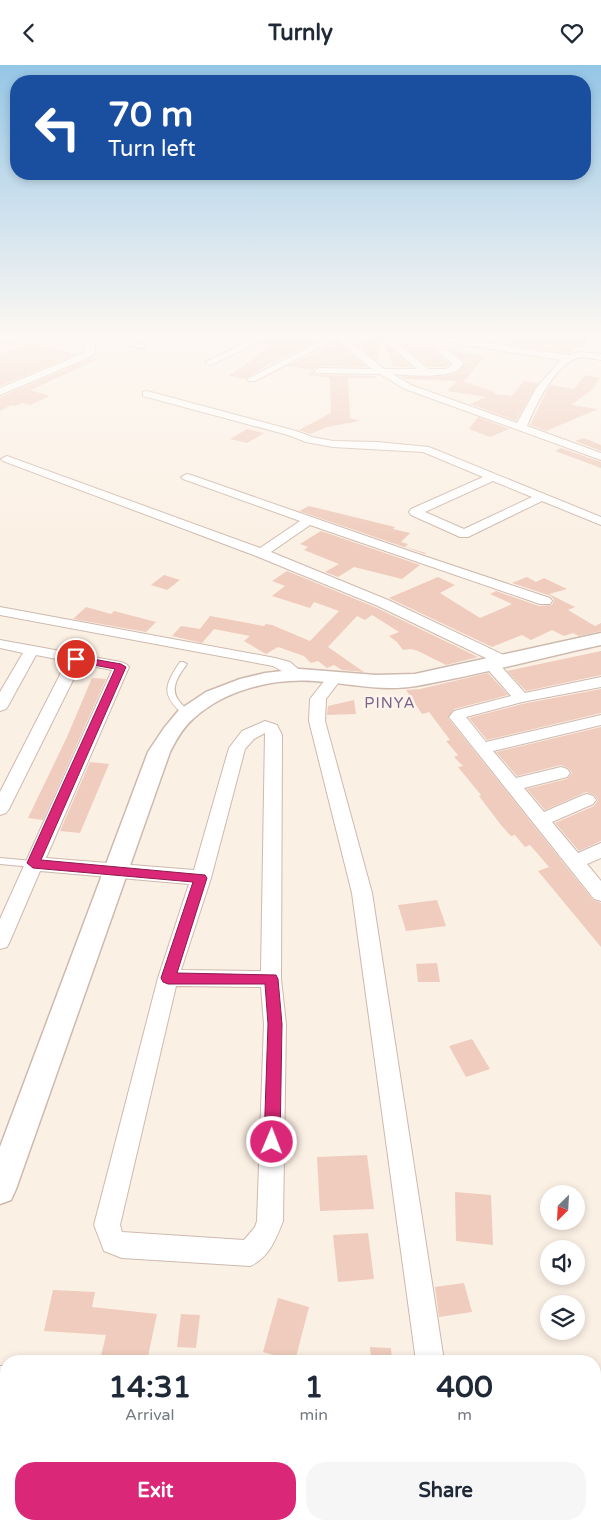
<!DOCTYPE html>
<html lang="en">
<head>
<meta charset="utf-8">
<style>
  :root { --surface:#fff; --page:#f6f6f7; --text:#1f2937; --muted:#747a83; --accent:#db2777 }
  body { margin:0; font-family:"Varela Round",sans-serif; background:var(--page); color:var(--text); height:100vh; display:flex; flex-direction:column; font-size:19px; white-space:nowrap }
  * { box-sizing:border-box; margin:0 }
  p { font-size:16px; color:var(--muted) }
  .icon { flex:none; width:28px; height:28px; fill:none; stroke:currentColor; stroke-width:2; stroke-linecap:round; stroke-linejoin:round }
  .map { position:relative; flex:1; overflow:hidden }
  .side { position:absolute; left:0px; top:1290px; width:601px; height:175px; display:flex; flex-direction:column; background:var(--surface); border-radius:20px 20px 0 0; box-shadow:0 2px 8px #0003 }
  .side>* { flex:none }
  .hud { position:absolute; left:10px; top:10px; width:581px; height:105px; border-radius:20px; box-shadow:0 2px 8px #0003; background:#1a4fa0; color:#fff; overflow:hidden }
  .needle { width:32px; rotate:204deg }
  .fabs { position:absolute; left:540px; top:1120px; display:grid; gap:10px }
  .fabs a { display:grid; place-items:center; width:45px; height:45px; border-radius:50%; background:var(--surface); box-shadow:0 2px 8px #0003; font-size:25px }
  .pin { position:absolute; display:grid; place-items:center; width:42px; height:42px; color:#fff; margin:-21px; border:2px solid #fff; border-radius:50%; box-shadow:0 1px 5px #0007 }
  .me { position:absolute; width:55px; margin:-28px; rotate:1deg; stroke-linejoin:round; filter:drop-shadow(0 0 4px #0008) }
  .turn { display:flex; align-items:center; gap:18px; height:105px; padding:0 15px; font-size:22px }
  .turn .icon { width:65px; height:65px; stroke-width:2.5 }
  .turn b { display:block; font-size:35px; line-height:42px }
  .eta { display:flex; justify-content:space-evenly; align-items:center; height:85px; text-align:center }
  .eta b { font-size:30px; font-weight:800; line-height:35px }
  .action { display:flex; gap:10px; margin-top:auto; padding:10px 15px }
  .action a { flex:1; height:58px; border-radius:20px; background:var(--accent); color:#fff; font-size:20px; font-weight:800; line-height:58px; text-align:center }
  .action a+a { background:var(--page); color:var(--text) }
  header { display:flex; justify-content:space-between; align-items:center; height:65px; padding:0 15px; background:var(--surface); font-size:22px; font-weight:800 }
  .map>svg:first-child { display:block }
</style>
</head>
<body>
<header><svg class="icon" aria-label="back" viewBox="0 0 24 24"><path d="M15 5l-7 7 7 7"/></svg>Turnly<svg class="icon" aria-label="heart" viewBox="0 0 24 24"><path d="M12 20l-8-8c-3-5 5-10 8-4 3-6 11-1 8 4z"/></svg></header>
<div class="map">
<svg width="601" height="1465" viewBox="0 0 601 1465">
  <rect width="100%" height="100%" fill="#fbf0e4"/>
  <!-- building -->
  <g fill="#efccbd">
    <path d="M276,270H297L321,274L266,301L245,314L229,311L271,281L260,278Z"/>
    <path d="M375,270H385L382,273L378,297L357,280H361Z"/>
    <path d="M515,270H593L583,282L574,281L569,288L508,279Z"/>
    <path d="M337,277L367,302L319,301L312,305L288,301Z"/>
    <path d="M30,278L77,289L0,321V289Z"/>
    <path d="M401,278L434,282L437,284L436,287L450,299L445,302H429Z"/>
    <path d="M385,279L412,302H393Z"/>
    <path d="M451,286L485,291L464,316H462L495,327L494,329L512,331L524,316L538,318L516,356L470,339L486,332L447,326L457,316L405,314L401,311L433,312L454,309L461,304L465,297Z"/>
    <path d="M92,293L99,294L30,325L50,331L30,340L23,338L15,341L11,340L0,346V332Z"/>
    <path d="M312,306L316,310L376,311L375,313H348L350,353L360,356L327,362L310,369L299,365L331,348L330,313L308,310Z"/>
    <path d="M585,310L600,313L592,325L571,340L598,344L546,366L530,360L550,320L574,324Z"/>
    <path d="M478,352L509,364L490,372L469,364Z"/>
    <path d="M247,364L264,368L247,378L230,374Z"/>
    <path d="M584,373L601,380V386L575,376Z"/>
    <path d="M561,383L601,397V403L555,386Z"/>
    <path d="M309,441L395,462L393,464L410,468L401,477L408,479L405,482L426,488L425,489L416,486L299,446Z"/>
    <path d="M321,466L420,500L402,514L354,502L338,512L325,507L339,499L304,485L308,482L300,479Z"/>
    <path d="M287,506L377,543L478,592L446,600L418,586L411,584L403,585L397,577L389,571L399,567L372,550L365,555L357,551L328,582L364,607L342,605L334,600L327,603L318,596L311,598L304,591L278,582L266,589L244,576L250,571L214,564L202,578L172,571L181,561L200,564L210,551L264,561L266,559L272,560L310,576L339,546L314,537L310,543L272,531L285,521L272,516Z"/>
    <path d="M164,510L180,515L167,525L151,520Z"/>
    <path d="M438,512L455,520L440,528L480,553L512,539L490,529L496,526L539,541L552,540L554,535L551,531L512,518L527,512L536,517L544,513L567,524L549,529L575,542L568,545L595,561L601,558V566L579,571L573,568L564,571L552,565L531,575L522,570L492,582L389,533Z"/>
    <path d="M86,542L111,549L114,546L156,557L146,567L73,554Z"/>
    <path d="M601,586V610L526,626L507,606Z"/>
    <path d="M488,608L508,630L454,644L448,653L593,835L601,838V882L538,806L549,802L530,780L525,782L515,770L511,771L501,760L479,731L481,730L458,702L463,701L454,692L458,690L446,676L450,675L429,647L422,649L406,625L420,624Z"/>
    <path d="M92,613L106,614L43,755L28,753L67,672Z"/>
    <path d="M601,624V648L487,675L469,653L522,639Z"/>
    <path d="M354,635L356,649L327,650L328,641Z"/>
    <path d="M601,662V776L579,786L555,758L594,741L598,735L594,730L586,727L545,745L527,724L567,714L572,708L568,703L561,700L517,711L496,687Z"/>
    <path d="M90,697L109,699L80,768L60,766Z"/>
    <path d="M437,835L446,861L406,866L398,840Z"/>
    <path d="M437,898L440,917H418L416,899Z"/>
    <path d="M472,974L490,1004L466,1012L449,981Z"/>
    <path d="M367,1090L374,1144L320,1146L317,1092Z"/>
    <path d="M455,1127L491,1130L493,1180L456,1176Z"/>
    <path d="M368,1168L374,1214L338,1217L333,1170Z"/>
    <path d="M464,1218L472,1247L439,1252L435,1222Z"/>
    <path d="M53,1225L95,1227L92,1242L157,1249L147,1296L100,1295L106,1270L44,1266Z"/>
    <path d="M278,1233L309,1242L295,1296L263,1287Z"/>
    <path d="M181,1249L200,1250L196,1283L177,1282Z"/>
    <path d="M370,1282L391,1283L392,1296H371Z"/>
  </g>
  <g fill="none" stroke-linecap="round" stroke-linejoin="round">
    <defs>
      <g id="service">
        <path d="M180,597H183L187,599C179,610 169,623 179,636C183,641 187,644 191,648L187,650H184C161,630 164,621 180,597Z"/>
        <path d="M0,793L33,796L36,797L38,799L36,801L33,802L0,799Z"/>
      </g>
      <g id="minor">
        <path d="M10,270L27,275L29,277L24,280L10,275L0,278V272Z"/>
        <path d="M97,270H118L145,281L143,283H137L107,271L95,278V288L90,292L0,330V323L84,288L87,275Z"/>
        <path d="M263,270H273L213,299L210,300L205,297Z"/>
        <path d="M332,270H342L384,304H417L385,276L384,274L387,270H395L393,274L428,304H446L453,299L437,286L442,283L445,284L463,297C460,316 409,310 393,309L411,320L517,358L537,322L561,295L421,273L417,270H435L569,290L580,287L601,289V295C594,294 585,291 577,293C555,300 535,341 527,361L601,388V395L405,324L380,309L316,308L314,306L319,303L372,304L337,275L328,278L255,316H249L247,314Z"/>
        <path d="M147,326L296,366L312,372L333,376L377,377L429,382L601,452V460L542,436L468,472H460L411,450L409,447L411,444L483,412L423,387L333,382L306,377L288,370L143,331V327ZM493,416L532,432L464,464L425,447Z"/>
        <path d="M7,391L260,483L300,456L183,414L181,412L187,409L191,410L415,488L550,533L552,536L550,539H540L310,460L271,487L388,535L510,593L512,596L510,599H499L525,628L601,612V622L522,637L466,652L486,677L601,650V660L493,686L516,713L561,702L567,704L570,708L567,712L524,723L544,747L581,731L587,729L593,731L596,735L593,739L552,757L578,788L601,778V793L587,799L601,816V836L594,834L449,652L454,646L511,631L483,599L486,596L490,595L378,541L256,491L3,396L1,394Z"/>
        <path d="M0,542L275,593L290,597L304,609L301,612L296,614L273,601L0,550Z"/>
        <path d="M0,575L121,597L126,599L129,602L46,793L194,805L229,683L242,666L265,656L277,660L282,670L281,914L286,959L283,1156C276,1174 269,1193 250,1201L122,1193L104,1186L94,1160L158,913L189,819L40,806L10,876L7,882L0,884V854L112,605L81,599L9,744L6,748L0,750V727L67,596L36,590L8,641L6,644L0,646V627L23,588L0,583ZM265,668L261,906L181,905L211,813L245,684L254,674ZM176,921L261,922L264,959L257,1156L255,1162L244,1175L122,1167L120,1160Z"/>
        <path d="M334,608L339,610L342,613L326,634L325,656L372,828L444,1296H416L352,828L309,656L310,634L329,610Z"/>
        <rect x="0" y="1301" width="6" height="28"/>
        <path d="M87,1459H118L116,1465H84Z"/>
        <path d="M242,1459H274L271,1465H243Z"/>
        <path d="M437,1459H468L470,1465H438Z"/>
      </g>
      <path id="tertiary" d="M601,568V580C540,593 478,610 416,621C382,627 348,618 314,616C273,613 225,625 194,653C183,662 176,675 170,687L16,1124L11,1135L0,1139V1082L148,687L164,663L179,645L206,627L240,614L265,608L300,604L376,610L415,609Z"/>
    </defs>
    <!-- service casing -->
    <use href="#service" stroke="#ceb9ae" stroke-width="2"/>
    <!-- minor casing -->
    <use href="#minor" stroke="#ceb9ae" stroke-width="2"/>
    <!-- tertiary casing -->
    <use href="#tertiary" stroke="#ceb9ae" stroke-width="3"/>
    <!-- service -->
    <use href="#service" fill="#fff" fill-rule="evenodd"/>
    <!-- minor -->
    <use href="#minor" fill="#fff" fill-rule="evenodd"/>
    <!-- tertiary -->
    <use href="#tertiary" fill="#fff" fill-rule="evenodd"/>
  </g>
  <!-- sky -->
  <linearGradient id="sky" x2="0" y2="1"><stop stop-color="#95c6e6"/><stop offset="0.57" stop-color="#fdf8f3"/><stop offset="1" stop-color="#fdf8f3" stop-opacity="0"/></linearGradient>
  <rect width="601" height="475" fill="url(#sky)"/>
  <!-- route -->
  <path fill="#db2777" stroke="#8e194d" d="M76,591L121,599L126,602L41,795L205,810L207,813L177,908L276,910L278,914L282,959L280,1077L277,1082L272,1084L266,1082L264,1077L268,959L265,919H168L163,917L161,913L193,817L33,803L27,798L115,604L72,596V592Z"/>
  <g text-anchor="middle" stroke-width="5" stroke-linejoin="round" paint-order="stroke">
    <!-- neighbourhood labels -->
    <g font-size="15" letter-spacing="1" fill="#7b638e" stroke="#fef4ea">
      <text x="390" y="643">PINYA</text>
    </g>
  </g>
</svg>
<div class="fabs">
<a><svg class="needle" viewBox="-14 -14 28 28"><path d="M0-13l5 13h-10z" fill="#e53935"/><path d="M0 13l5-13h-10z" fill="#747a83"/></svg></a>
<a><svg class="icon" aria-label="sound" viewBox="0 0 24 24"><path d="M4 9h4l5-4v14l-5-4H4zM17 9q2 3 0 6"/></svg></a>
<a><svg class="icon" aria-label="layers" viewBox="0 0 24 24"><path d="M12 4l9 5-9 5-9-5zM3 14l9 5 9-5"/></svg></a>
</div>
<div class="pin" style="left:76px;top:594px;background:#d93025"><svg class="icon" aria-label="arrive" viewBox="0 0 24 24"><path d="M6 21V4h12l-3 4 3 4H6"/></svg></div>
<svg class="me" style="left:272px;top:1077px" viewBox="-20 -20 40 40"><circle r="17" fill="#db2777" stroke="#fff" stroke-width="3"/><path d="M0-11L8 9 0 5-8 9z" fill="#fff"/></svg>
<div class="hud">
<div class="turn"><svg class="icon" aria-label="left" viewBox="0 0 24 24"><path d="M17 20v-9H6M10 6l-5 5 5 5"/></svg><div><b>70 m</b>Turn left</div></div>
</div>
<section class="side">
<div class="eta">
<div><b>14:31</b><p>Arrival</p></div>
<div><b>1</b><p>min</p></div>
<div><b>400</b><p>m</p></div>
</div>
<div class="action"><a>Exit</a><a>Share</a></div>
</section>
</div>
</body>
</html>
